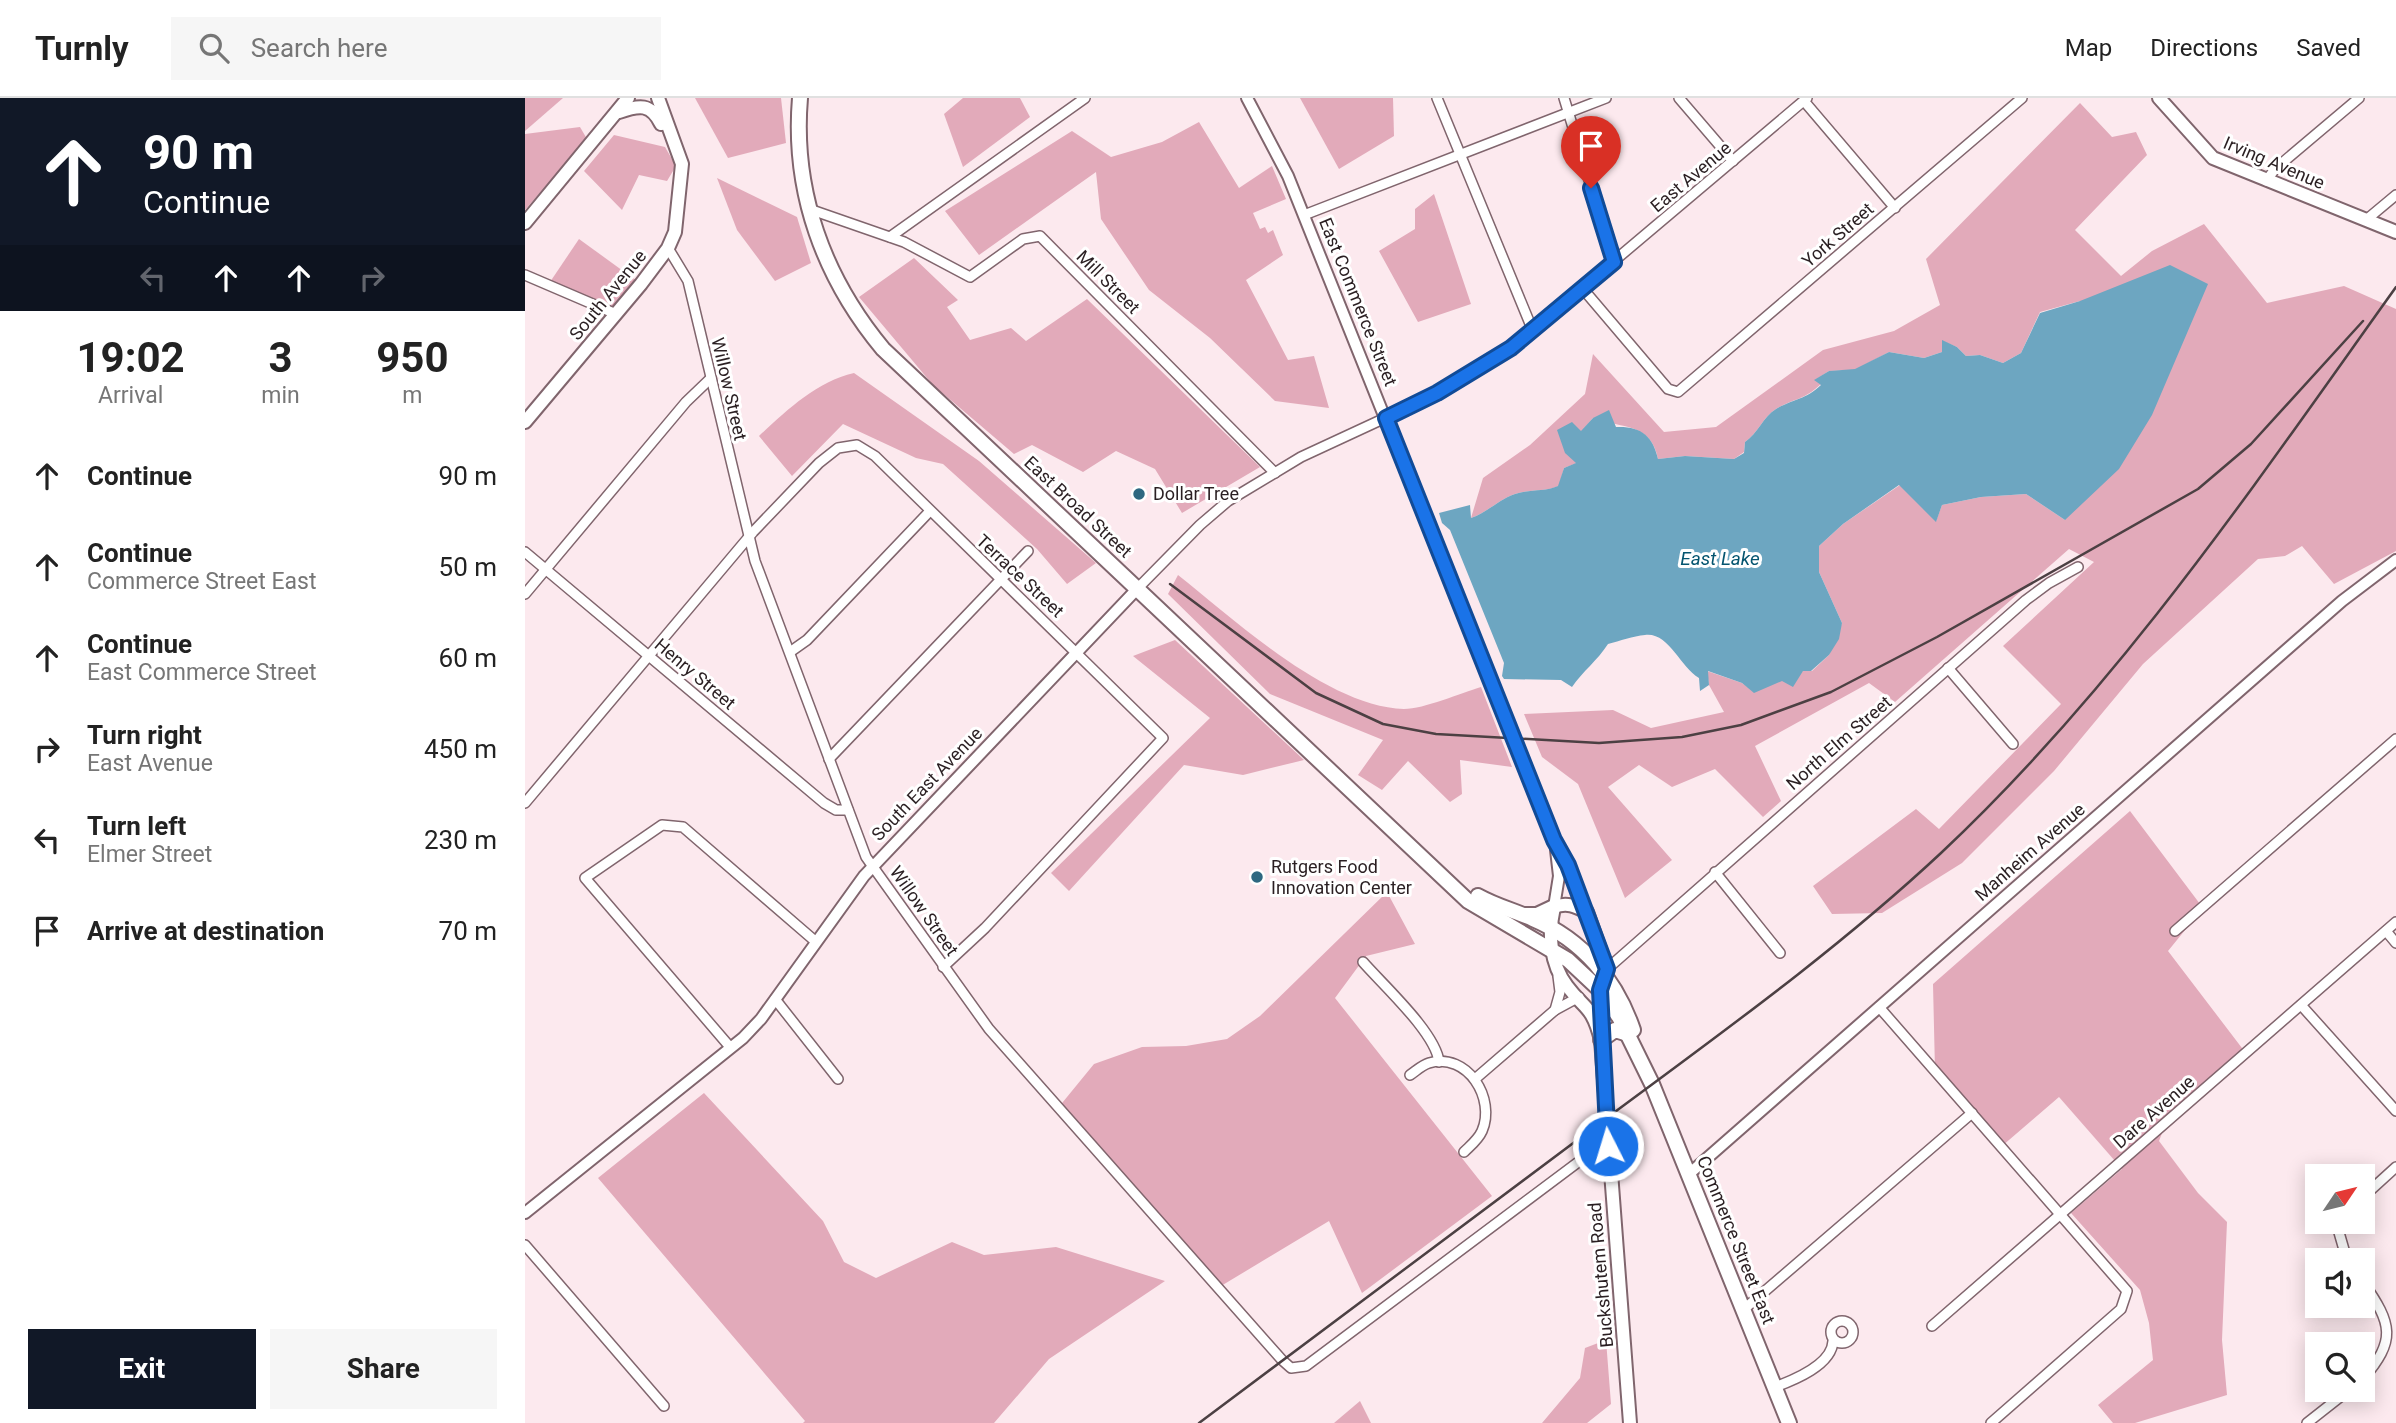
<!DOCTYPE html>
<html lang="en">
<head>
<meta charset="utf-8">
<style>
  :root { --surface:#fff; --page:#f6f6f6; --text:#222; --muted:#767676; --line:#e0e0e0; --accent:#111827 }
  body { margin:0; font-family:Roboto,sans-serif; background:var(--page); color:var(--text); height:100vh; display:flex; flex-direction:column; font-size:26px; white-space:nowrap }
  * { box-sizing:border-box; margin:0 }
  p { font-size:23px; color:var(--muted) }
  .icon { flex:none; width:38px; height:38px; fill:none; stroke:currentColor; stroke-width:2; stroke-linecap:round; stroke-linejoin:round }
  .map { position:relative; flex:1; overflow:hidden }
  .sheet { display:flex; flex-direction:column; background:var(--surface); width:525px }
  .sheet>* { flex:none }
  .top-card { background:#111827; color:#fff; overflow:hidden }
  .needle { width:46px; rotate:55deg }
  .tools { position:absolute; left:1780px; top:1066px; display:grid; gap:14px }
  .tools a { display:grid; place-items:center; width:70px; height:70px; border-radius:0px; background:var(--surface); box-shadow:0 4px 18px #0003; font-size:35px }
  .pin { position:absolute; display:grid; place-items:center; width:60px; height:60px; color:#fff; margin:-72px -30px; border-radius:50% 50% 50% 0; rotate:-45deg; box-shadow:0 0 7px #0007 }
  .pin .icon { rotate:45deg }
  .me { position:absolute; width:77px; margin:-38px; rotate:355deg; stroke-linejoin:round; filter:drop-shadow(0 0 5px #0008) }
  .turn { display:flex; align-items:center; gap:24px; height:147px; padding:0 28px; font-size:32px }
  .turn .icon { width:91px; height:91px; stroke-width:2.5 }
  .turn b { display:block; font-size:49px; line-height:60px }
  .lanes { display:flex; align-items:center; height:66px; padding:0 28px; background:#0003; justify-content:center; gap:35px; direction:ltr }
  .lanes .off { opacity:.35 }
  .eta { display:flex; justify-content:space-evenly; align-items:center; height:119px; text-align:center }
  .eta b { font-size:42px; font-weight:700; line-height:49px }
  .button { display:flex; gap:14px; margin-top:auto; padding:14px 28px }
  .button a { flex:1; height:80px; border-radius:0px; background:var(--accent); color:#fff; font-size:28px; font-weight:700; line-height:80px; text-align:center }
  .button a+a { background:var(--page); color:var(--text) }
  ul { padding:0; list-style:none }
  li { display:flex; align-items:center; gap:21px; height:91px; padding:0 28px }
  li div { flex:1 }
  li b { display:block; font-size:26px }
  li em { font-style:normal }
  header { display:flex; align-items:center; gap:42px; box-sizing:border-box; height:98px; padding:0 35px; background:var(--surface); border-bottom:2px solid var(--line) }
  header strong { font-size:33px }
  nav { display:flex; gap:38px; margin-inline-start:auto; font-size:24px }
  .search { width:490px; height:63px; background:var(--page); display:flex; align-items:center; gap:18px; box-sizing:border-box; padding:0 24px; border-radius:0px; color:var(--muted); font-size:26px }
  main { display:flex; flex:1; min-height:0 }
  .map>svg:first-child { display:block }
</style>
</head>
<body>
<header>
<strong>Turnly</strong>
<div class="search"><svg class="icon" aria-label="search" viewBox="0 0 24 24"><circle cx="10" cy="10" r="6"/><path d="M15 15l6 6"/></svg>Search here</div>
<nav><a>Map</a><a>Directions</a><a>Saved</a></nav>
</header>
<main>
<section class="sheet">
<div class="top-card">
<div class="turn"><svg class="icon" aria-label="ahead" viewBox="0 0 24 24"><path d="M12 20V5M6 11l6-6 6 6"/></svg><div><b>90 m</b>Continue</div></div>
<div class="lanes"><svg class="icon off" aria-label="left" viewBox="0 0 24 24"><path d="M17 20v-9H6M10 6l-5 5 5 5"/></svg><svg class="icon" aria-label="ahead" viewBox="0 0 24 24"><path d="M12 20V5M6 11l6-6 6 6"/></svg><svg class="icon" aria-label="ahead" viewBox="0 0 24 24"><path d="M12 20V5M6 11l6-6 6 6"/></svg><svg class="icon off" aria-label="right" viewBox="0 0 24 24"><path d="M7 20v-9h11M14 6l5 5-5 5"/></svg></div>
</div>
<div class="eta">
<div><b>19:02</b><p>Arrival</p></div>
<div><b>3</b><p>min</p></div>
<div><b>950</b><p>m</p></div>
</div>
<ul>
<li><svg class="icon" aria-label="ahead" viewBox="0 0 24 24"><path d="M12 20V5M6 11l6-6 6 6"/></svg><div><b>Continue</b></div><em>90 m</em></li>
<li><svg class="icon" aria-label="ahead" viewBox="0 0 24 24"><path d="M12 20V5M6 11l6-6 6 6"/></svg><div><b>Continue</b><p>Commerce Street East</p></div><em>50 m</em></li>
<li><svg class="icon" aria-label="ahead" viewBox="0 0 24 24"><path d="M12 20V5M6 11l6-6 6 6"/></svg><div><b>Continue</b><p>East Commerce Street</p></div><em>60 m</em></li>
<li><svg class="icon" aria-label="right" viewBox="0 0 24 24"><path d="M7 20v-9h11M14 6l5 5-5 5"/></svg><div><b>Turn right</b><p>East Avenue</p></div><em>450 m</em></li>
<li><svg class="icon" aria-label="left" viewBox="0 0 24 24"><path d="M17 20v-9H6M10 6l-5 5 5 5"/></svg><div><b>Turn left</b><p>Elmer Street</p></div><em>230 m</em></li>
<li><svg class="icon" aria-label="arrive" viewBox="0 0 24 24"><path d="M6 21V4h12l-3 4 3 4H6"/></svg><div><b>Arrive at destination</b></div><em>70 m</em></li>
</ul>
<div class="button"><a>Exit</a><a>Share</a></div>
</section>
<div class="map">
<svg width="1871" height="1325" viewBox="0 0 1871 1325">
  <rect width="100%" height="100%" fill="#fce9ee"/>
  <!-- green -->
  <g fill="#e2aaba">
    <path d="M0,0H38L0,33Z"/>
    <path d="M170,0H256L261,45L203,60Z"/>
    <path d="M438,0H495L505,19L438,69L419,16Z"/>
    <path d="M775,0H868L869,38L814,71Z"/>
    <path d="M1555,5L1587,39L1611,34L1622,57L1550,132L1596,178L1627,153L1679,126L1742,205L1819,188L1871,211V453L1809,486L1777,448L1760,458L1733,461L1618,566L1529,673L1437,765L1357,815L1307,816L1288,788L1391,711L1414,731L1536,606L1478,548L1569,464L1544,451L1370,604L1344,585L1230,648L1256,703L1238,719L1190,671L1147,689L1114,667L1083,689L1147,762L1100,800L1053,686L1017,659L999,616L1088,612L1126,630L1199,614L1184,587L1182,573L1217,585L1229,594L1278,573H1287L1304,557L1317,525L1294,474V448L1318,426L1375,387L1411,423L1417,407L1456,399L1501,396L1540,422L1555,203L1515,214L1496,255L1478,265L1455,257L1441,258L1432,249L1417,243V254L1399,260L1364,254L1330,272L1304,273L1290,282L1296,286C1278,303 1269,300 1251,311C1238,319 1233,335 1220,344L1219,354L1209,361L1160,358L1133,361C1126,324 1097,331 1068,320L1056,334L1052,365L1039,370L1034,388C1019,394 1004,391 990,396C973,402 963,414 946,420L958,380L1005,347L1060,296L1068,256L1139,334L1191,329L1298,252L1369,233L1415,207L1401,161Z"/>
    <path d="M674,24L714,90L747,68L761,101L728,115L735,131L740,129L743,135L748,132L758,157L721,182L763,262L789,258L804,310L750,303L685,240L624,192L576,121L571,74L454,157L420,113L547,33L586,59L637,44Z"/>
    <path d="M55,29L62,41L0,112V36Z"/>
    <path d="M89,37L140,49L151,68L142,83L114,77L97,112L59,73Z"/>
    <path d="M192,80L272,119L286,165L250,183L212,132Z"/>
    <path d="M909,96L946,206L893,224L854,153L890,131V111Z"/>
    <path d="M54,141L116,186L91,216L23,187Z"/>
    <path d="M389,160L433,202L422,209L445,242L486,230L501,243L562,201L735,369L657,415L630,371L591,353L558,374L507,347L489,356L408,287L334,199Z"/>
    <path d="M329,275L454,363L571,465L542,486L512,451L418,366L391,360L318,326L267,378L234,338C262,312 291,284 329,275Z"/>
    <path d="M653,477C711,523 803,609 879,611C899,611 936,595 956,589L987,669L935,662L937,696L925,704L883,663L857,692L833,677L858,642L745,596L643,496Z"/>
    <path d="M650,542L779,662L718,677L659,667L544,793L526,775L685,620L608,558Z"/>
    <path d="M1605,713L1678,810L1643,853L1720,954L1642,1022L1634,1043L1673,1095L1702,1124L1697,1242L1702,1297L1610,1325H1588L1573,1307L1628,1262L1624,1225L1615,1192L1546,1115L1597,1071L1534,999L1477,1048L1410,972L1408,886Z"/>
    <path d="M862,794L890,846L841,858L810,900L967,1098L837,1195L804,1123L696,1188L533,1010L569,966L617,949L661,948L702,941L735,918Z"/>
    <path d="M179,995L298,1123L319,1164L351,1180L427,1144L459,1157L531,1149L640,1183L524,1261L469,1325H278L280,1323L73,1080Z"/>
    <path d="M1081,1242L1086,1306L1062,1325H1017L1055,1280L1060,1250Z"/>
    <path d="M835,1303L846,1325H809Z"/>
  </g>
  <!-- water -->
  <path fill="#6da6c1" d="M1645,167L1683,186L1627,317L1594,371L1540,422L1501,396L1456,399L1417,407L1411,424L1374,387L1318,426L1294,448V474L1317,525L1314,541L1304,557L1286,573H1278L1268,589L1257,583L1229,595L1217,585L1183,573L1184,587L1175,593L1174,580C1155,569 1144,534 1120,537C1108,538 1095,543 1083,546C1072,563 1058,573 1047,589L1036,582L979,581L977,578L979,565L925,432L917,425L914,415L945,407L946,420C963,414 973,402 990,396C1004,391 1019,394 1033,388L1039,370L1051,365L1040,355L1032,332L1047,324L1056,333L1068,320L1084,312L1091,329C1116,328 1128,338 1133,361L1160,358L1209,361L1219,355L1220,344C1233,335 1238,319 1251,311C1268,301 1280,302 1296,287L1289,282L1304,273L1330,271L1364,254L1399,260L1417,254V242L1432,249L1441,258L1455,257L1478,265L1496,255L1515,215L1555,203Z"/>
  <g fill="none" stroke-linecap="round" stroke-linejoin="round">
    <defs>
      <g id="minor">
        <path d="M912,0L1008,233"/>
        <path d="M1039,0L1089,164"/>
        <path d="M1154,0L1208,63"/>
        <path d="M1279,3L1370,110"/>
        <path d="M1741,83L1750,71L1834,0"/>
        <path d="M284,111L379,144L445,179L498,141L515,138L750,375"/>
        <path d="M779,117L1081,0"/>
        <path d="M1841,122L1871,97"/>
        <path d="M365,139L560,0"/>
        <path d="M143,150L163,183L230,463L341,759L464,931L757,1262L766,1270L781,1268L1064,1056L1083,1048"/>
        <path d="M0,177L91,216"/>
        <path d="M1058,191L1143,291L1153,294L1497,0"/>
        <path d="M0,454L299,705L311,712H323"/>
        <path d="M612,491L675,427L703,403L776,359L886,308L986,250L1282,0"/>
        <path d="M0,496L161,304L186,280"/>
        <path d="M265,554L282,542L405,413"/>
        <path d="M1423,570L1488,646"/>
        <path d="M304,661L503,453"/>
        <path d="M0,705L228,434L294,365L313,350L332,347L350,358L638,640L460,830L418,869"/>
        <path d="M1190,774L1255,855"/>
        <path d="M1650,833L1871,641"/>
        <path d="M1861,833L1871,845"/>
        <path d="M838,864C858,887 911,935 914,964"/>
        <path d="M1082,871L1501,502L1524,485L1553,469"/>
        <path d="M250,901L313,981"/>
        <path d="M1776,907L1871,1013"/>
        <path d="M1354,909L1602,1193L1596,1211L1466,1325"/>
        <path d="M1030,912L1035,894L1033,878"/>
        <path d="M205,949L60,780L137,727L158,729L290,843"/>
        <path d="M885,977C891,973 897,967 904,965C943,954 971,1001 957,1033C953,1042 945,1048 939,1054"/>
        <path d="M950,981L1030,912L1054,899"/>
        <path d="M1838,1099L1871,1069"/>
        <path d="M1817,1124L1813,1131L1822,1162"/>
        <path d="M0,1147L139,1308"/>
        <path d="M1838,1184C1868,1227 1871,1242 1838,1281"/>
        <path d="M1218,1212L1447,1015"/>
        <circle cx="1317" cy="1234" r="11"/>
        <path d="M1407,1228L1871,824"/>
        <path d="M1250,1289C1269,1282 1307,1267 1308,1243"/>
        <path d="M1782,1325L1824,1292"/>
      </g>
      <g id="tertiary">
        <path d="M722,0L763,78L1029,742L1043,767L1062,814"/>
        <path d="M1029,809L1034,778L1031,752"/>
        <path d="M1164,1076L1817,503L1871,462"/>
        <path d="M0,1115L218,940L236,921L339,778L612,491"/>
      </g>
      <g id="secondary">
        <path d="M1634,0L1688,60L1871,134"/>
        <path d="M94,14C114,7 126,5 136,26"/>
        <path d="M0,125L103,0"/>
        <path d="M0,324L116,186L143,150L150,134L157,66L133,0"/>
        <path d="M1076,942C1067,907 1060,912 1042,888C1025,866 1023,835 1029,809C1042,804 1050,808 1062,814L1082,871L1075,892L1076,942L1105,1325"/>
      </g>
      <g id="trunk">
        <path d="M275,0C267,94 299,180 358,251L943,803L1043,862L1075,892L1094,919L1127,986L1264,1325"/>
        <path d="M953,798C971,808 990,813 1008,821C1058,842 1091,882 1108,932"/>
        <path d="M1000,817H1012L1029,809"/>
        <path d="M1076,942L1090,932L1103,936"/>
      </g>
    </defs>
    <!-- minor casing -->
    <use href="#minor" stroke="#80656d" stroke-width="12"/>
    <!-- tertiary casing -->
    <use href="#tertiary" stroke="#80656d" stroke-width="14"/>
    <!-- secondary casing -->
    <use href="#secondary" stroke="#80656d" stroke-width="16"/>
    <!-- trunk casing -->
    <use href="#trunk" stroke="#80656d" stroke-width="18"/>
    <!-- minor -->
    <use href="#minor" stroke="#fff" stroke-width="9"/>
    <!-- tertiary -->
    <use href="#tertiary" stroke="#fff" stroke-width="10"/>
    <!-- secondary -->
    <use href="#secondary" stroke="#fff" stroke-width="12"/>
    <!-- trunk -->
    <use href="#trunk" stroke="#fff" stroke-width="14"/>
    <!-- rail -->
    <g stroke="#4c4043" stroke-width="2.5">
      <path d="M645,486L791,595L858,626L911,636L1074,645L1157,639L1216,627L1306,594L1412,539L1673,391L1726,346L1838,223"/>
      <path d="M674,1325C808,1225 941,1124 1075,1025C1192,938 1310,854 1416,755C1594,588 1730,386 1871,189"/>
    </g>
  </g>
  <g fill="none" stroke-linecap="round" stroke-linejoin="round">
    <defs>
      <path id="route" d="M1066,90L1089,164L986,250L912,295L861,320L1029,742L1043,767L1082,871L1075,892L1083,1048"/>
    </defs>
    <!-- route casing -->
    <use href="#route" stroke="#114b97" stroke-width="18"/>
    <!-- route -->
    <use href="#route" stroke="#1a73e8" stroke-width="12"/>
  </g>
  <!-- markers -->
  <g fill="#2e6881" stroke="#fff" stroke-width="2.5">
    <circle cx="614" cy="396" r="7"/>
    <circle cx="732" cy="779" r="7"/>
  </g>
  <g text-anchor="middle" stroke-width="6" stroke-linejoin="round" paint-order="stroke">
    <!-- street labels -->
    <g font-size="18" fill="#2a1f22" stroke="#fff">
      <text transform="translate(1749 65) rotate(23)" y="6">Irving Avenue</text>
      <text transform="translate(1166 79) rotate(-40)" y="6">East Avenue</text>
      <text transform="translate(1313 137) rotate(-41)" y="6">York Street</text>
      <text transform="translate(583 184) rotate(45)" y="6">Mill Street</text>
      <text transform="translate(83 197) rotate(-51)" y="6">South Avenue</text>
      <text transform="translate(833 204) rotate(68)" y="6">East Commerce Street</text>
      <text transform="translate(204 291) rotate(77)" y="6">Willow Street</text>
      <text transform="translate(553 409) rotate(43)" y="6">East Broad Street</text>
      <text transform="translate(495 478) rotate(43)" y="6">Terrace Street</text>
      <text transform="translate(170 576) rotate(40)" y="6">Henry Street</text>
      <text transform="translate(1314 645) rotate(-41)" y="6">North Elm Street</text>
      <text transform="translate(402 686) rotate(-46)" y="6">South East Avenue</text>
      <text transform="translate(1505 754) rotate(-41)" y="6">Manheim Avenue</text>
      <text transform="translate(399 813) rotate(55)" y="6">Willow Street</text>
      <text transform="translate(1629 1014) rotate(-41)" y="6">Dare Avenue</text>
      <text transform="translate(1211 1142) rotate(68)" y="6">Commerce Street East</text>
      <text transform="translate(1076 1177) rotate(-95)" y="6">Buckshutem Road</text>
    </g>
    <!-- poi labels -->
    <g font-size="18" fill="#2a1f22" stroke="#fff" text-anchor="start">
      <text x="628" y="402">Dollar Tree</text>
      <text x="746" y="775">Rutgers Food<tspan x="746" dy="21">Innovation Center</tspan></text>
    </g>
    <!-- water labels -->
    <g font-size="19" font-style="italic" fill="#055570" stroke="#fff">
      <text x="1195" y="467">East Lake</text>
    </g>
  </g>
</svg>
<div class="tools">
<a><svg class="needle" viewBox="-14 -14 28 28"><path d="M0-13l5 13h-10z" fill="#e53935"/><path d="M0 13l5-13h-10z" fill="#767676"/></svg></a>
<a><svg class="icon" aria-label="sound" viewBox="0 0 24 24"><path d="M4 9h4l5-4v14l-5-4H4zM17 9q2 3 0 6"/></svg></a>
<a><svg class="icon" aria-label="search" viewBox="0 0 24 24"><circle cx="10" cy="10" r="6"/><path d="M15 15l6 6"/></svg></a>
</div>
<div class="pin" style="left:1066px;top:90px;background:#d93025"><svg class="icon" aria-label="arrive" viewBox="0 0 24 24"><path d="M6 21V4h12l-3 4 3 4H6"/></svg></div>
<svg class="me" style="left:1083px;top:1048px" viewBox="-20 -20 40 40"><circle r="17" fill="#1a73e8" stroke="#fff" stroke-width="3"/><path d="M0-11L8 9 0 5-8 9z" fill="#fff"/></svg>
</div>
</main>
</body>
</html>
